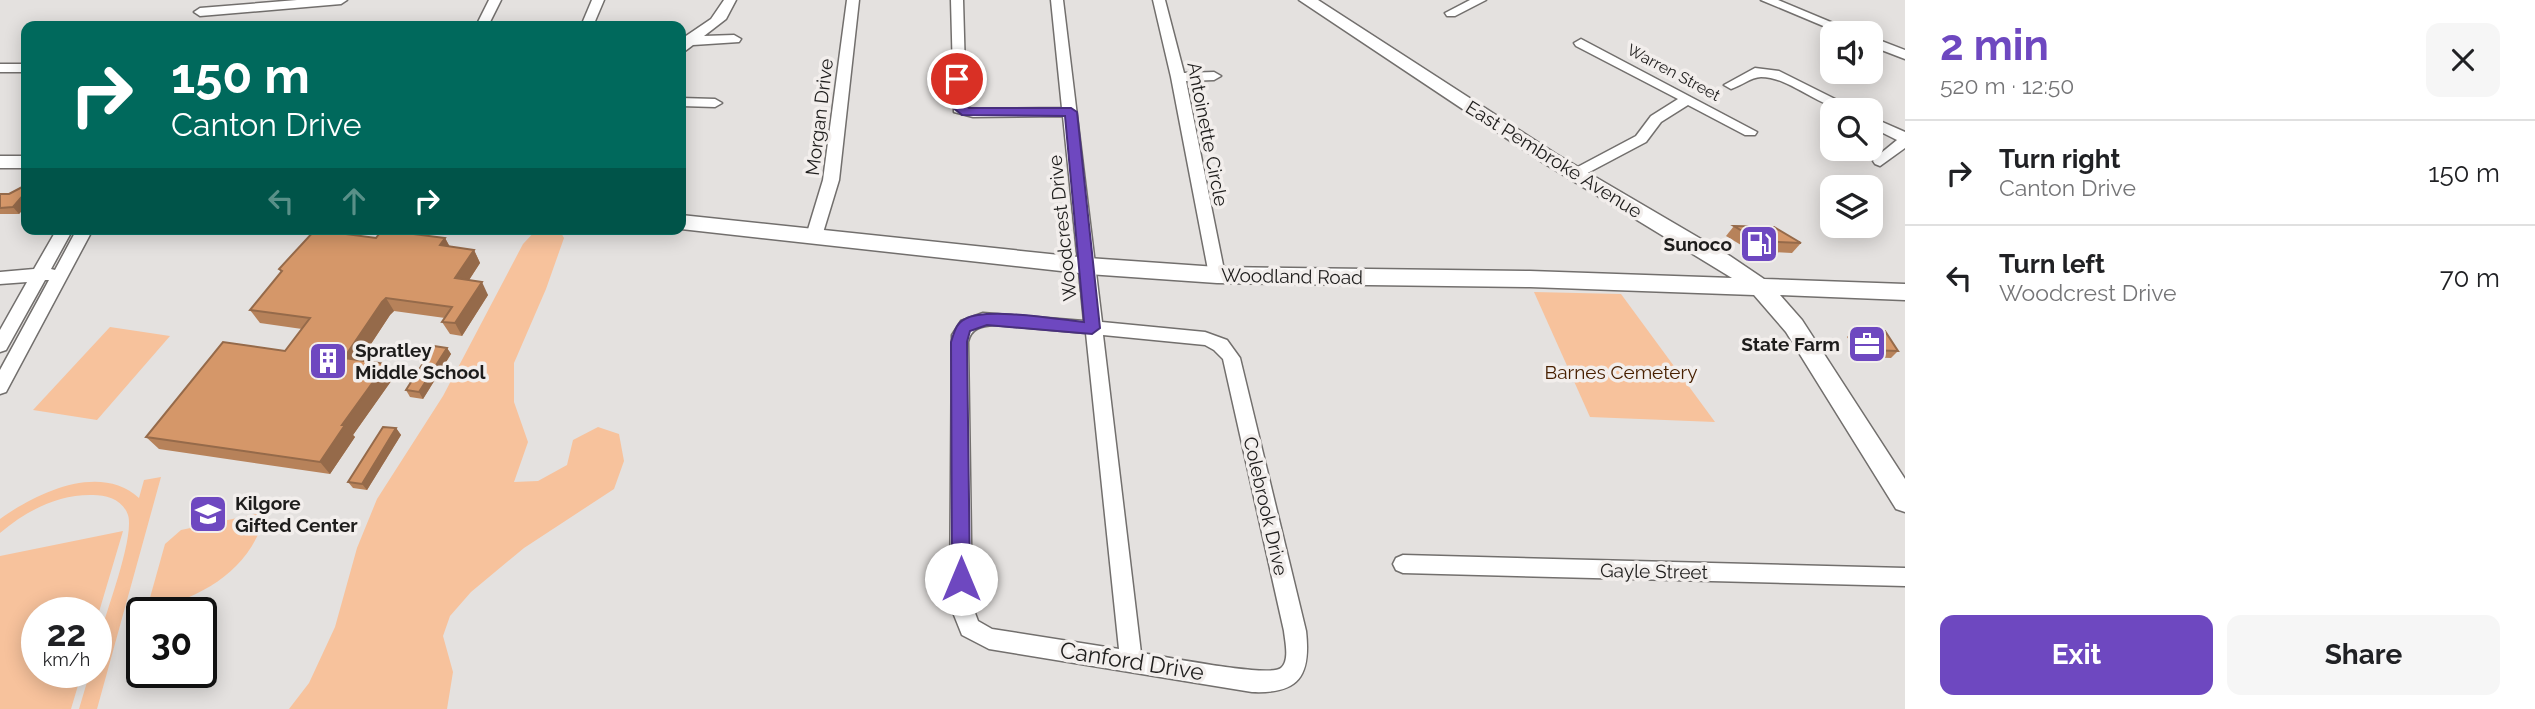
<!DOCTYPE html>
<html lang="en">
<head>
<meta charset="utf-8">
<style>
  :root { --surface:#fff; --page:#f6f6f6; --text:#202124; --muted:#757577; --line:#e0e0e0; --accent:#6e48c0 }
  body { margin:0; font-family:Raleway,sans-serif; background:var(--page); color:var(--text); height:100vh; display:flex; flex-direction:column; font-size:26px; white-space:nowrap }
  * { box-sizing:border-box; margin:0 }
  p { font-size:23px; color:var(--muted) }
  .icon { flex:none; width:38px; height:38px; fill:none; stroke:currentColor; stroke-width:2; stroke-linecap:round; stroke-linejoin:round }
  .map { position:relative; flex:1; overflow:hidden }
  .sheet { display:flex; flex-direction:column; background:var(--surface); width:630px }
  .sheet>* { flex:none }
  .top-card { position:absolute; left:21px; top:21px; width:665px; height:214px; border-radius:14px; box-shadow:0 4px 18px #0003; background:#00695c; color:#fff; overflow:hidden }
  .tools { position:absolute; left:1820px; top:21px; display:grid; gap:14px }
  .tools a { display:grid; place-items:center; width:63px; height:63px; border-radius:14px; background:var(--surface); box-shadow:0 4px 18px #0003; font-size:35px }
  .speed { position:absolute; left:21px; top:597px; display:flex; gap:14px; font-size:35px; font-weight:700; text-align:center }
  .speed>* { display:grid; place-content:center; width:91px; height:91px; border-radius:50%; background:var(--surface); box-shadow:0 4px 18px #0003; line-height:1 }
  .speed small { font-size:18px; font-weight:400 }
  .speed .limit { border:4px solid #111; border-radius:10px; background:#fff; color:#111 }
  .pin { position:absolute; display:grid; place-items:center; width:60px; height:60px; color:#fff; margin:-30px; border:4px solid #fff; border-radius:50%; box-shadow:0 2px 7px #0007 }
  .me { position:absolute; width:77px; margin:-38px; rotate:0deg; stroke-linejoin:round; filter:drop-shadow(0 0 5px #0008) }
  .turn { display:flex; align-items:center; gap:24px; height:147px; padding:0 35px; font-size:32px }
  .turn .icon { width:91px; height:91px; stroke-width:2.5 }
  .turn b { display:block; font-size:49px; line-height:60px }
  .lanes { display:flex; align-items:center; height:66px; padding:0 35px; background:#0003; justify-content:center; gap:35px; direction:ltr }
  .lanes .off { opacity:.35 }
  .round { display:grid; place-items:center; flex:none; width:74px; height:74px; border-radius:14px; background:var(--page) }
  .overview { display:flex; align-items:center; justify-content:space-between; height:119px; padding:0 35px }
  h1 { font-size:42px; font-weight:700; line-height:52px; color:var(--accent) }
  .button { display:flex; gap:14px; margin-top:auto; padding:14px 35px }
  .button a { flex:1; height:80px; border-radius:14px; background:var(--accent); color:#fff; font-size:28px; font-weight:700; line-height:80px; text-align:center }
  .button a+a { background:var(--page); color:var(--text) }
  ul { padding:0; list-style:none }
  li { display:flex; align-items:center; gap:21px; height:105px; padding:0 35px; border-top:2px solid var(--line) }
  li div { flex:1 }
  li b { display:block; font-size:26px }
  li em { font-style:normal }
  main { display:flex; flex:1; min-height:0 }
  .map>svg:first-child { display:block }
</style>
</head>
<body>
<main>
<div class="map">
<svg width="1905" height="709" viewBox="0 0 1905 709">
  <rect width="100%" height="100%" fill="#e4e1df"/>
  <!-- green -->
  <g fill="#f7c29c">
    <path d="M537,229H559L564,238L546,289L514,363V402L528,442L514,482L538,481L567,465L573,440L598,427L619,434L624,461L614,489L524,548L471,592L450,616L443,636L453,672L447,709H289L309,683L335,627L357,548L377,499L443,396L523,244Z"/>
    <path d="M1534,292L1621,294L1715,422L1590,417Z"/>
    <path d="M110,327L170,336L97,420L33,410Z"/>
    <path d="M161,477L97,709H79L90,672H96C96,663 95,654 97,645C104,617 135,538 128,515C123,500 107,495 93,495C58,494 26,511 0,533V519C36,493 100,462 139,498L144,480Z"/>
    <path d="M266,512C251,572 201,597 146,612L165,544L181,530Z"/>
    <path d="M123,531L96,622V612H37V672H82L71,709H0V556Z"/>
  </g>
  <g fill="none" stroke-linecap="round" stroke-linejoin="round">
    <defs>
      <g id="minor">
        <path d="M297,0H347L341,4L200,16L194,12L200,8Z"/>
        <path d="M489,0H501L488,26H476Z"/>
        <path d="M592,0H604L593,26H581Z"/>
        <path d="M724,0H736L726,19L704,36L734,35L741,39L739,42L693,45L681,54L683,38L711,19Z"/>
        <path d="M847,0H859L839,180L822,236L814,241L806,236L823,180Z"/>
        <path d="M951,0H963L966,107L973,109L1062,108L1051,0H1063L1102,322L1205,332L1227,340L1240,358L1306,631C1311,676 1299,694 1252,692L989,649L962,635L950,605L952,335L961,321L983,313L1084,321L1063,116L973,117L954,112ZM995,325L1086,333L1119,649L992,629L978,621L972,605L968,342C971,328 981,326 995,325ZM1103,335L1205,345L1214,350L1223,359L1284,631C1285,641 1290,661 1281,668C1268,678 1163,656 1141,653Z"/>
        <path d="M1153,0H1165L1184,73L1214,72L1221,76L1214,80L1186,81L1225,275L1217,281L1209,275L1171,77Z"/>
        <path d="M1470,0H1486L1455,16H1447L1445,13Z"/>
        <path d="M1761,0H1778L1857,33H1840Z"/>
        <path d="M1871,37L1905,50V59L1871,46Z"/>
        <path d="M1581,39L1757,132L1755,135H1745L1688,105L1661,122L1646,142L1580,177H1570L1568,174L1570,171L1636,136L1651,116L1678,99L1576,46L1574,43Z"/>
        <rect x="0" y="64" width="26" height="8"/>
        <path d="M1755,68L1779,71L1857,110C1820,112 1793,77 1761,77C1751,77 1741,86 1731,89L1724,85Z"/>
        <path d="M681,98L715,99L722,103L715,107L681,106Z"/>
        <path d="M1871,117L1905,132V148L1880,166L1875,164L1873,161L1875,158L1897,140L1871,127Z"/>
        <path d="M57,229H73L51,269L55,270L77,229H93L6,392L0,394V370L49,280H45L6,350L0,352V330L27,282L0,284V272L34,269Z"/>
        <path d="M1403,555L1905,568V586L1403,573L1396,570L1393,564L1396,558Z"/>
      </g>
      <g id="major">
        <path d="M1299,0H1318L1556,154L1730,256L1764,279L1905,284V300L1780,295L1802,320L1905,479V512L1896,509L1786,332L1754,295L1530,287L1217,283L1088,274L681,229V215L1088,258L1217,267L1530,271L1732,278L1542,162Z"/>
        <rect x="0" y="156" width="26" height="12"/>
      </g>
    </defs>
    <!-- minor casing -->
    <use href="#minor" stroke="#726f6d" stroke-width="3"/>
    <!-- major casing -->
    <use href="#major" stroke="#726f6d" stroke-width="3"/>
    <!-- minor -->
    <use href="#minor" fill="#fff" fill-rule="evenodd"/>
    <!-- major -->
    <use href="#major" fill="#fff" fill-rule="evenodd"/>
  </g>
  <!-- wall -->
  <g fill="#b7825a">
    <path d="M26,185V206L19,214H0V194H9Z"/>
    <path d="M1734,226L1801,243L1792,253L1751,251L1726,236Z"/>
    <path d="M376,238H445L450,247L474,250L480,263L469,280L488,295L462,336L450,334L442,322L445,318L394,311L390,315L360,361L386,364L394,377L353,435L355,437L330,474L159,449L146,437L285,351L302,329L260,323L250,310L281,272L279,269Z"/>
    <path d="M1854,330L1898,351L1891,358L1861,357L1847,337Z"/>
    <path d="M447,348L451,354L423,399L410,397L406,390Z"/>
    <path d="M396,428L401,435L367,490L353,488L348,482Z"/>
  </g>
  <!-- shaded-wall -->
  <g fill="#956a4a">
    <path d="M26,192V206L19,214L13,207Z"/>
    <path d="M445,238L452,251L440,245Z"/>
    <path d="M474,250L480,263L462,291L455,278Z"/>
    <path d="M482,282L488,295L462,336L455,323Z"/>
    <path d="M386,298L394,311L390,315L353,371L344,358L382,302Z"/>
    <path d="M447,348L451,354L423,399L419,392Z"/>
    <path d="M386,364L394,377L353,435L355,437L330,474L320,462L342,425Z"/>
    <path d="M396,428L401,435L367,490L362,484Z"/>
  </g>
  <!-- building -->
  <g fill="#d59769" stroke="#956a4a" stroke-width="2">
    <path d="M26,185V192L13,207L0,208V194H9Z"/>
    <path d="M1734,226L1774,227L1801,243L1759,241Z"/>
    <path d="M315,230L376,238L382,230L445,238L440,245L474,250L455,278L482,282L455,323L442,322L452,307L386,298L382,302L344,358L386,364L342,425H345L320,462L146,437L223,342L285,351L310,318L250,310L282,271L279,269Z"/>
    <path d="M1854,330L1885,331L1898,351L1867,350Z"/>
    <path d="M434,346L447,348L419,392L406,390Z"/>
    <path d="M383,427L396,428L362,484L348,482Z"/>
  </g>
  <!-- route -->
  <path fill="#6e48c0" stroke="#482f7d" stroke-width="2" d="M957,75L963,79L964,104L969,108H1071L1077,112L1100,328L1092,334L987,325L970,331L967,342L970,579L968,585L961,587L954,585L952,579L951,342C954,333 956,323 965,319C986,307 1057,319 1084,322L1065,116L962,115L951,106V79Z"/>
  <!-- icons -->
  <defs>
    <symbol id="fuel-square" viewBox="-11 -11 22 22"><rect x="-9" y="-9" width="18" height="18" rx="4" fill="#6e48c0" stroke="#f2eeec"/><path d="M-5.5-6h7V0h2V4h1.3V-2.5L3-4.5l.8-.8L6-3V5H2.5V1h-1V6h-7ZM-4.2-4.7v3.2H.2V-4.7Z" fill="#fff"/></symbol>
    <symbol id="office-square" viewBox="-11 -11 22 22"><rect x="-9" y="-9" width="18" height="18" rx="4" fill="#6e48c0" stroke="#f2eeec"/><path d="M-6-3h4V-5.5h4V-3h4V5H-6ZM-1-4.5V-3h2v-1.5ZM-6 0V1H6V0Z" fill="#fff"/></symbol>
    <symbol id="building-square" viewBox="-11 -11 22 22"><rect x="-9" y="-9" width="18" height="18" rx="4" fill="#6e48c0" stroke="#f2eeec"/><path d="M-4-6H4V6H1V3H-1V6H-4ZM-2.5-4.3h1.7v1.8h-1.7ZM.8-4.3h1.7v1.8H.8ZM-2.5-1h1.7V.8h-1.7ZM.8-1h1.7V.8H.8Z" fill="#fff"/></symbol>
    <symbol id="school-square" viewBox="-11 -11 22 22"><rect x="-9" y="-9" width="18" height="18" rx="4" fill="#6e48c0" stroke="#f2eeec"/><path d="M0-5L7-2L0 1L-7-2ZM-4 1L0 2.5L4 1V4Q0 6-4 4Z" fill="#fff"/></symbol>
  </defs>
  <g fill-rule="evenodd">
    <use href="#fuel-square" x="1737" y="222" width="44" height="44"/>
    <use href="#office-square" x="1845" y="322" width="44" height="44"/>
    <use href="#building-square" x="306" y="339" width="44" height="44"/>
    <use href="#school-square" x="186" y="492" width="44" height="44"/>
  </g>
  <g text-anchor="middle" stroke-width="7" stroke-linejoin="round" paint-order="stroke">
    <!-- far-street labels -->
    <g font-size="16" fill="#1e1d1c" stroke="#f2eeec">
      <text transform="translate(1674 72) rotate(28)" y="6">Warren Street</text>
    </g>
    <!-- street labels -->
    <g font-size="19" fill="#1e1d1c" stroke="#f2eeec">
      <text transform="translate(819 117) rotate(-83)" y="7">Morgan Drive</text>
      <text transform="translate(1208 134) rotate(79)" y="7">Antoinette Circle</text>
      <text transform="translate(1554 159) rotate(32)" y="7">East Pembroke Avenue</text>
      <text transform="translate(1062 228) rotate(-96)" y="7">Woodcrest Drive</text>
      <text transform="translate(1292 276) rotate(1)" y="7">Woodland Road</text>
      <text transform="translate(1266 506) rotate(77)" y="7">Colebrook Drive</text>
      <text transform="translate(1654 571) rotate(1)" y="7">Gayle Street</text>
    </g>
    <!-- poi labels -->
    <g font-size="19" font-weight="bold" fill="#1e1d1c" stroke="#f2eeec" text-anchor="end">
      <text x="1732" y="251">Sunoco</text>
      <text x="1840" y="351">State Farm</text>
      <text x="355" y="357" text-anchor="start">Spratley<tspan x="355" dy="22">Middle School</tspan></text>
      <text x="235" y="510" text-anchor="start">Kilgore<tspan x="235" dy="22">Gifted Center</tspan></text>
    </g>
    <!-- park labels -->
    <g font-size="19" fill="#482000" stroke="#f2eeec">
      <text x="1621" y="379">Barnes Cemetery</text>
    </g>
    <!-- near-street labels -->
    <g font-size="23" fill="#1e1d1c" stroke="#f2eeec">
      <text transform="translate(1132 661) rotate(9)" y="8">Canford Drive</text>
    </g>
  </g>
</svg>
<div class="tools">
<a><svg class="icon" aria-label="sound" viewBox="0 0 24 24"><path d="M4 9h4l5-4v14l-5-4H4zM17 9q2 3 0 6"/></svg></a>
<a><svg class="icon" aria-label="search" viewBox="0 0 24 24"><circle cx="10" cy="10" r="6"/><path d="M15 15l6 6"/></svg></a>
<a><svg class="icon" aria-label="layers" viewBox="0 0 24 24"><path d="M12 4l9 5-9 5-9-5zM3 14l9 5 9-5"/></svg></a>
</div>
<div class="speed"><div>22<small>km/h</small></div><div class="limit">30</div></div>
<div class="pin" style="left:957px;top:79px;background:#d93025"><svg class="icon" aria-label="arrive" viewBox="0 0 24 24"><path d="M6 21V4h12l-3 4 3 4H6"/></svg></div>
<svg class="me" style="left:961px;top:579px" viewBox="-20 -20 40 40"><circle r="19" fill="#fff"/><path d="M0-13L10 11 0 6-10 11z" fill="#6e48c0"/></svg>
<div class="top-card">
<div class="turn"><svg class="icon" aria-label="right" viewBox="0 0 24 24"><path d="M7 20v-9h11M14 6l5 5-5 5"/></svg><div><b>150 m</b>Canton Drive</div></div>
<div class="lanes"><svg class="icon off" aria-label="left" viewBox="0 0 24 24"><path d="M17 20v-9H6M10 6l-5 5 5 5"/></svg><svg class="icon off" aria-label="ahead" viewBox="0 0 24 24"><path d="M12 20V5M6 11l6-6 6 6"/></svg><svg class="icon" aria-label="right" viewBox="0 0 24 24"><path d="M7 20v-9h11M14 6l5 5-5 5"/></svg></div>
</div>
</div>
<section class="sheet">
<div class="overview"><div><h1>2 min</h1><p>520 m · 12:50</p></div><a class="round"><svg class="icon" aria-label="close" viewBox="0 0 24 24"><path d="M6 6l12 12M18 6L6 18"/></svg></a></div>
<ul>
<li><svg class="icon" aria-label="right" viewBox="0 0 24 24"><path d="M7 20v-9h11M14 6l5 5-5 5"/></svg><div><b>Turn right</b><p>Canton Drive</p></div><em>150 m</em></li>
<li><svg class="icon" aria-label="left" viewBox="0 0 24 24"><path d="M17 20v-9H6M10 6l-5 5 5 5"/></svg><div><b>Turn left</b><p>Woodcrest Drive</p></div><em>70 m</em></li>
</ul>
<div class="button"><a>Exit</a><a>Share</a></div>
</section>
</main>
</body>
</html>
